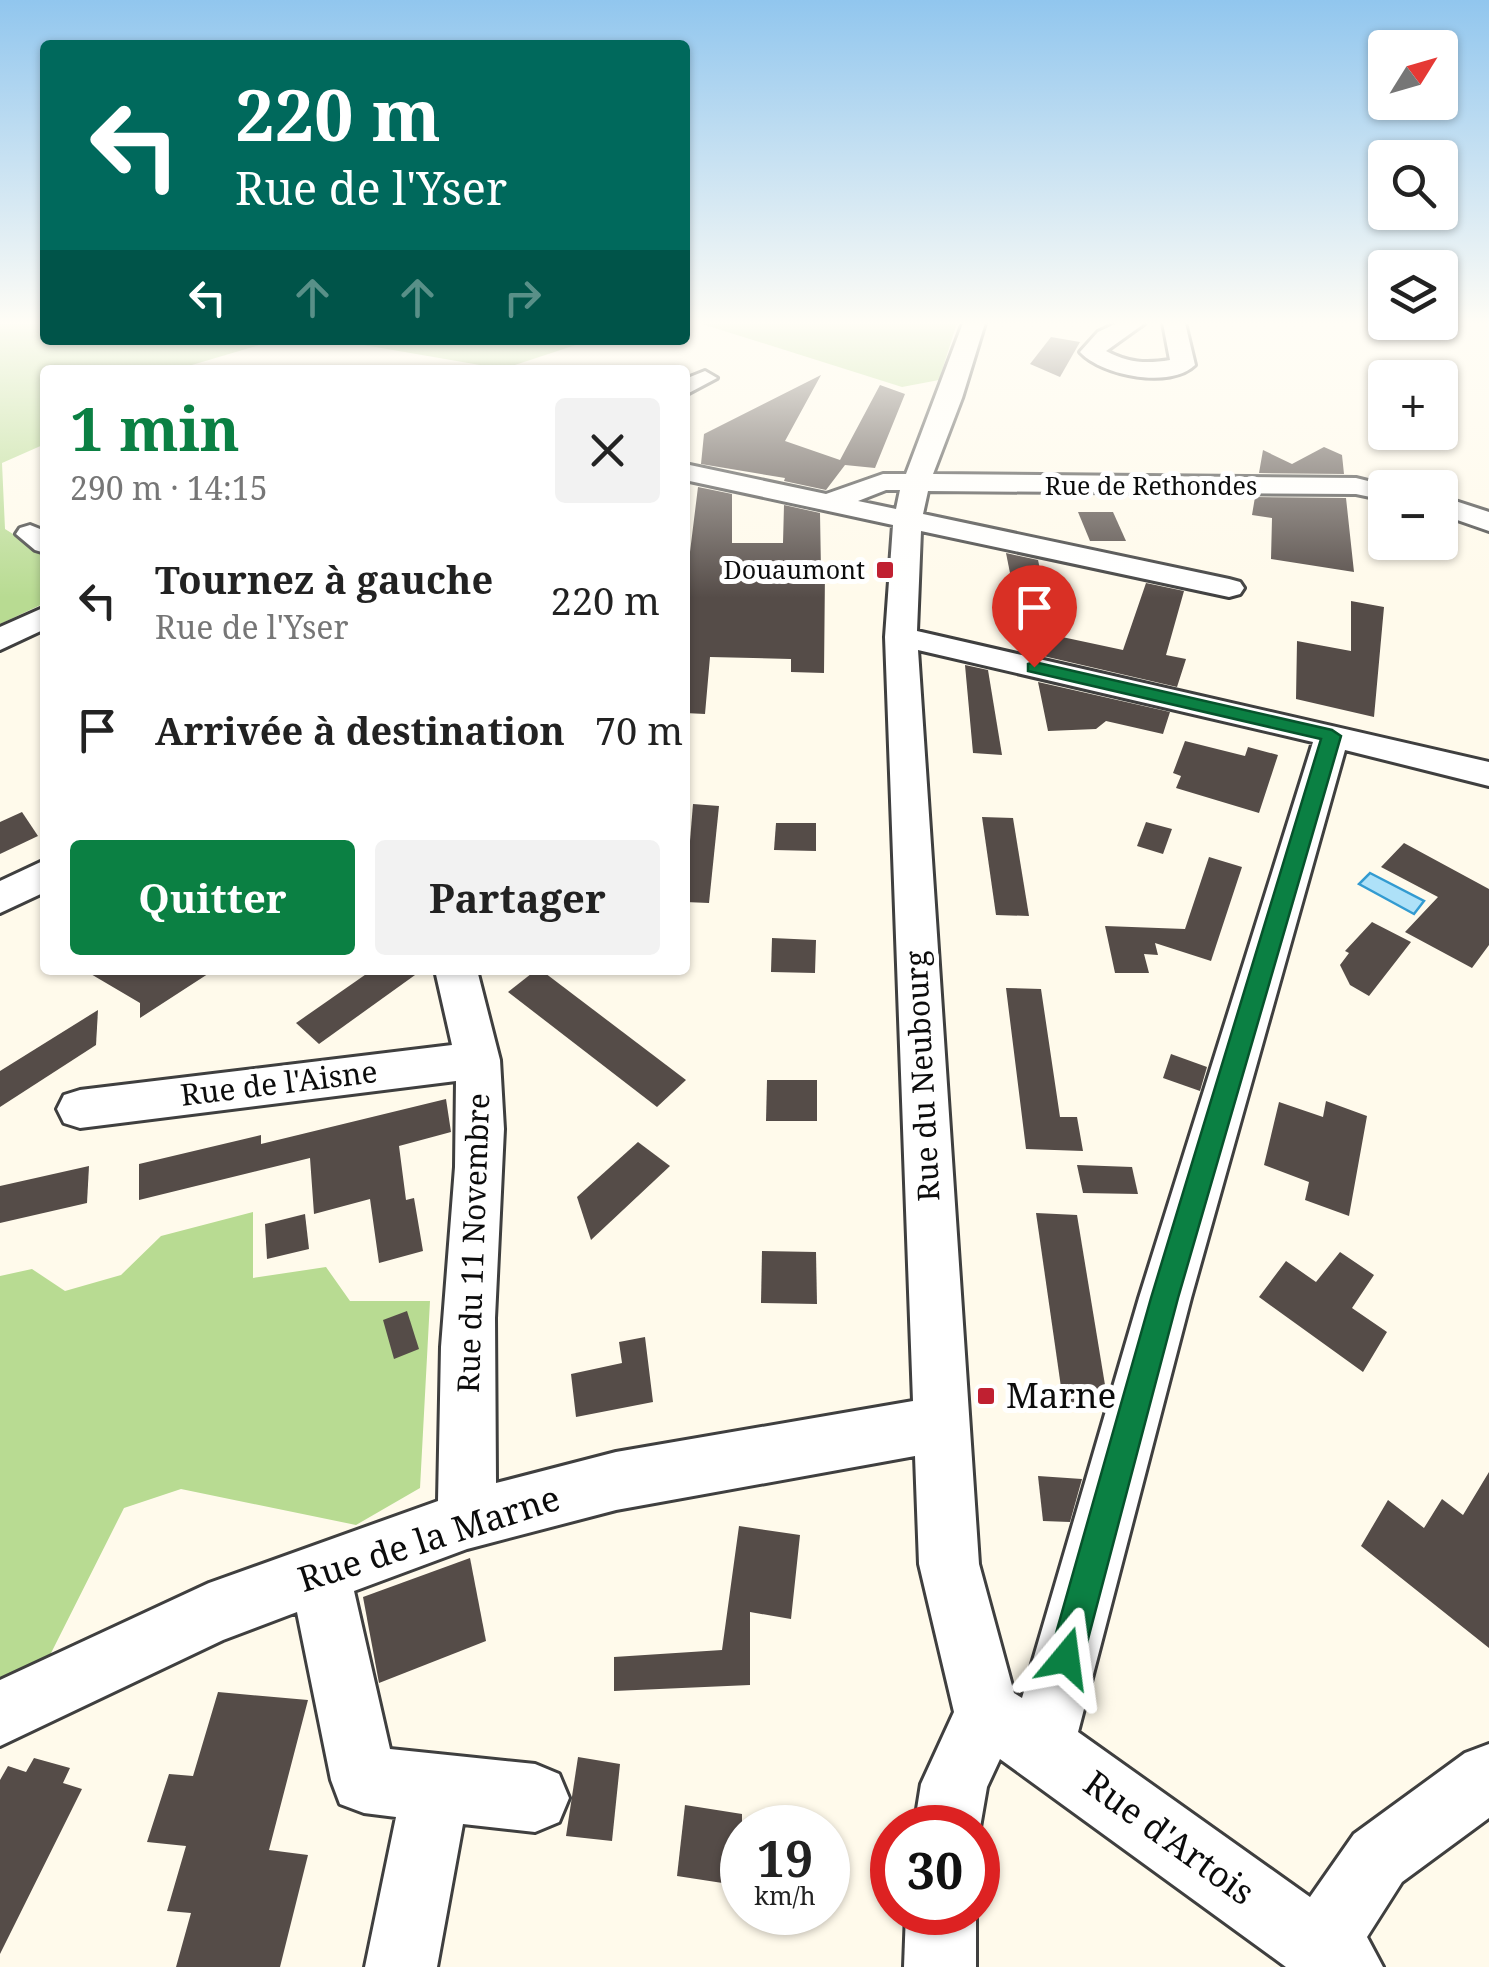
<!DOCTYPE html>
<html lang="fr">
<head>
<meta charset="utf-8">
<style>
  :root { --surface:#fff; --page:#f2f2f2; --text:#222; --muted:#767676; --accent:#0b8043 }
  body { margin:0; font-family:"Noto Serif",serif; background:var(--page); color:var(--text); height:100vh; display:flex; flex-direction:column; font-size:38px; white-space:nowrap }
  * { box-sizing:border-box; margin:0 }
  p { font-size:32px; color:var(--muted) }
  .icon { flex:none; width:55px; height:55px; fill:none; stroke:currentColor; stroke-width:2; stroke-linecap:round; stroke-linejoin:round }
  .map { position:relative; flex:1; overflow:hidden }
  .details { position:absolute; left:40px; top:365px; width:650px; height:610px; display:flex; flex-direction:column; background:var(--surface); border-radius:10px; box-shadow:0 2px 8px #0004 }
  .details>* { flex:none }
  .banner { position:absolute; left:40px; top:40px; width:650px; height:305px; border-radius:10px; box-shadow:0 2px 8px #0004; background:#00695c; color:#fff; overflow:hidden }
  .needle { width:65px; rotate:53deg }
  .buttons { position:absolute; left:1368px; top:30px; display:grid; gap:20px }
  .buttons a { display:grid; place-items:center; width:90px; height:90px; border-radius:10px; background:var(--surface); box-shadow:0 2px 8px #0004; font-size:50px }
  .speed { position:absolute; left:720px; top:1805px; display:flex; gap:20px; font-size:50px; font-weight:700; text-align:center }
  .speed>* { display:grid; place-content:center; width:130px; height:130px; border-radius:50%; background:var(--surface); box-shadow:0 2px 8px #0004; line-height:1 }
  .speed small { font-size:25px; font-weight:400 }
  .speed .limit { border:15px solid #d22; background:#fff; color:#111 }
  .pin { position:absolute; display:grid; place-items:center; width:85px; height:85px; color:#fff; margin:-102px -42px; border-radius:50% 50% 50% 0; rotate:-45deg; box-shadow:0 0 10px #0007 }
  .pin .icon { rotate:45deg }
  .me { position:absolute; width:110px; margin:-55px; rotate:16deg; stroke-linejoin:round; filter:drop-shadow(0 0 8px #0008) }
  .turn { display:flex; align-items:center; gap:35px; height:210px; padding:0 30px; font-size:45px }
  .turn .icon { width:130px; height:130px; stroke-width:2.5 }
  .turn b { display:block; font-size:70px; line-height:85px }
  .lanes { display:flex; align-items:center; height:95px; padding:0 30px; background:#0003; justify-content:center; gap:50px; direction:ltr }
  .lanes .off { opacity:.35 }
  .round { display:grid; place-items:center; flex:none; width:105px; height:105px; border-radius:10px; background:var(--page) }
  .head { display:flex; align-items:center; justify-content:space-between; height:170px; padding:0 30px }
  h1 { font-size:60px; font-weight:700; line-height:75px; color:var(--accent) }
  .primary-button { display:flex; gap:20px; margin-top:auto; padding:20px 30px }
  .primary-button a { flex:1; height:115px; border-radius:10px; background:var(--accent); color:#fff; font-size:40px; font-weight:700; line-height:115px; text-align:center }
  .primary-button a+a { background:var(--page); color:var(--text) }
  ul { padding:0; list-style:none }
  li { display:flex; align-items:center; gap:30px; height:130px; padding:0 30px }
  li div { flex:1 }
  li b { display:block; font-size:38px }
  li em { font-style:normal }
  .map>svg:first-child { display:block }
</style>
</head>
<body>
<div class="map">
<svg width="1489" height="1967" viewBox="0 0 1489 1967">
  <rect width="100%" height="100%" fill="#fffaeb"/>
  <!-- forest -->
  <g fill="#b8db92">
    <path d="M0,323H45V340H276L175,370H45V444L2,463L5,529L45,554V603L0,624Z"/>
    <path d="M699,323H957L939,380L902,387Z"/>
    <path d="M335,340H591L503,369Z"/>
    <path d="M253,1212V1278L326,1267L350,1301H430L420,1488L356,1525L181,1489L124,1508L41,1673L0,1685V1276L32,1269L65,1291L121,1275L161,1236Z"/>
  </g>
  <!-- water -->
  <path fill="#aee1f8" stroke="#339bd1" stroke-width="2.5" d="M1370,873L1424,901L1414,914L1359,884Z"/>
  <!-- building -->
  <g fill="#554c48">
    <path d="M1051,337L1080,342L1060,377L1030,364Z"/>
    <path d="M821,375L785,441L840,460L880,385L905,394L875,468L845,465L826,490L784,481L785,478L701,464L704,434Z"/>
    <path d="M1324,447L1342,455L1344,474L1259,473L1263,450L1292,464Z"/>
    <path d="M698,487L732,494V543H783L784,505L820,513L821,571H825L824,673L791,672V659L710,657L705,714L685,713V568H688Z"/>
    <path d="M1255,497L1346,498L1354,572L1271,559L1272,518L1252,515Z"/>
    <path d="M1078,512H1113L1126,541H1090Z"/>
    <path d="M1006,553L1038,560L1042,578H1011Z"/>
    <path d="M1146,583L1184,591L1166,655L1186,659L1177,687L1039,655L1048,634L1123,650Z"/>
    <path d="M1351,601L1384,607L1374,717L1296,699L1297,641L1351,651Z"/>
    <path d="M965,665L988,670L1002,755L973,753Z"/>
    <path d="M1038,682L1170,712L1163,734L1106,721L1096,729L1048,731Z"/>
    <path d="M1185,741L1245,756L1248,747L1278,755L1259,813L1176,788L1181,776L1173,773Z"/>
    <path d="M693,804L719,806L709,903L685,902Z"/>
    <path d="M22,812L38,836L0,854V822Z"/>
    <path d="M982,817L1013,818L1029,916L996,915Z"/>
    <path d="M1146,822L1172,829L1163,854L1137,846Z"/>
    <path d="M776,823H816V851L774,850Z"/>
    <path d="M1404,843L1489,889V945L1472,968L1405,932L1438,897L1381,867Z"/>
    <path d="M1209,857L1242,867L1211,961L1155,943L1158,955L1144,954L1149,973H1115L1105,926L1185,929Z"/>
    <path d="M1372,922L1411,942L1369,996L1350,985L1340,965L1349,953L1345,951Z"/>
    <path d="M772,938L816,940L815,973L771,972Z"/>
    <path d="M84,970H214L140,1018V1003Z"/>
    <path d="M372,970H422L319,1044L296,1023Z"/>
    <path d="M536,970H541L686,1080L657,1107L508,992Z"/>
    <path d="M1006,988L1041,989L1060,1117H1077L1083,1151L1026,1149Z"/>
    <path d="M98,1010L96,1045L0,1107V1071Z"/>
    <path d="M1171,1054L1207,1067L1200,1091L1163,1078Z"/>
    <path d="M767,1080H817V1121H766Z"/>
    <path d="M446,1099L451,1132L399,1146L406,1200L414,1198L423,1251L379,1263L370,1199L314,1214L310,1158L139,1200V1164L261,1135V1144Z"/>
    <path d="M1326,1101L1367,1116L1349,1216L1305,1200L1309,1182L1264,1165L1279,1102L1323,1117Z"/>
    <path d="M638,1142L670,1166L591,1240L577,1197Z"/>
    <path d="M1077,1165L1132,1167L1138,1194L1083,1193Z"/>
    <path d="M89,1166L87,1203L0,1223V1186Z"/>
    <path d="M1036,1213L1077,1215L1106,1391L1103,1407L1064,1408Z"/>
    <path d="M305,1214L309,1249L267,1259L265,1224Z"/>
    <path d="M762,1251L816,1252L817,1304L761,1303Z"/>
    <path d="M1340,1252L1374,1275L1352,1308L1387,1332L1363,1372L1259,1297L1286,1261L1316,1282Z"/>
    <path d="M407,1311L419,1349L394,1359L383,1320Z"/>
    <path d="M645,1337L653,1402L576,1417L571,1374L622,1363L619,1342Z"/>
    <path d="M1489,1472V1648L1361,1546L1388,1500L1424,1528L1442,1499L1463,1515Z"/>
    <path d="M1038,1476L1082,1479L1070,1522L1043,1521Z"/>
    <path d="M739,1526L800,1535L791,1619L750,1612V1685L614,1691V1657L722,1650Z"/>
    <path d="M470,1558L486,1641L379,1683L363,1597Z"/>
    <path d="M218,1692L308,1700L269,1850L308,1855L280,1967H176L191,1913L167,1911L186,1846L147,1842L169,1774L193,1776Z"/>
    <path d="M578,1757L620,1764L612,1841L566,1836Z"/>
    <path d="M34,1758L70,1768L63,1783L82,1789L0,1954V1780L8,1766L26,1772Z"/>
    <path d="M685,1805L742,1814V1886L677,1876Z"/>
  </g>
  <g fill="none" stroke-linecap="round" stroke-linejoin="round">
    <defs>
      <g id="minor">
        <path d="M963,323H985L962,398L933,474L1356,478L1396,488H1385V500L1356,494L928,491L923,514L1229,579L1240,582L1244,588L1240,594L1229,597L921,531L917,631L1489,762V786L1345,750L1191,1298L1078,1732L1310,1897L1354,1834L1465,1753L1489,1744V1818L1402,1882L1367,1937L1383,1967H1286L1000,1759L987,1787L978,1839V1828H914L921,1784L954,1712L919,1564L915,1456L616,1510L467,1549L354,1591L390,1749L535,1764L559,1774L569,1798L559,1822L535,1832L463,1824L437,1967H365L396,1817L364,1813L340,1804L331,1780L297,1612L223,1640L0,1746V1680L209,1583L438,1501L441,1347L455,1167L456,1081L80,1128L64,1123L57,1109L64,1095L80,1090L452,1045L435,970H477L500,1060L504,1129L495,1318L496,1483L616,1452L913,1401L885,637L893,525L685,480V464L826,494L883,474H906ZM886,490H900L896,509L858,501ZM918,650L1313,742L1139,1298L1022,1698L1014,1693L979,1564Z"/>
        <path d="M1117,323H1145L1106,351C1128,363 1146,364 1170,360L1163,323H1185L1195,365C1171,389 1102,376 1080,352L1098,332Z"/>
        <path d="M705,371L717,378L685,395V379Z"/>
        <path d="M1440,496L1489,512V531L1440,514Z"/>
        <path d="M30,525L45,531V553L35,550L16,534L20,528Z"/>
        <path d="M45,607V629L0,650V627Z"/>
        <path d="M45,860V892L0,913V881Z"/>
        <path d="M906,1912H976V1967H904Z"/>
      </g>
    </defs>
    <!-- minor casing -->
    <use href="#minor" stroke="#3f3f3f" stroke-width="6"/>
    <!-- minor -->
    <use href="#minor" fill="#fff" fill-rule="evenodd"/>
  </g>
  <!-- sky -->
  <linearGradient id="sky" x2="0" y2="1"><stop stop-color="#91c6ee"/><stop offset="0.54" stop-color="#fffdf6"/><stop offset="1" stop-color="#fffdf6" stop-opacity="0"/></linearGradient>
  <rect width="1489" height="598" fill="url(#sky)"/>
  <!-- route -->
  <path fill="#0b8043" stroke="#07532c" stroke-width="2.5" d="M1034,662L1332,730L1341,736L1178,1298L1083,1658L1078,1670L1066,1675L1054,1670L1049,1658L1151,1298L1321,739L1028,671V664Z"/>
  <!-- markers -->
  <g fill="#c02031" stroke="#fff" stroke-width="4">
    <rect x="875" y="560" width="20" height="20" rx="5"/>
    <rect x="976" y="1386" width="20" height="20" rx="5"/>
  </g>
  <g text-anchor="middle" stroke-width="10" stroke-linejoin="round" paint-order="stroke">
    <!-- far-street labels -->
    <g font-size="25" fill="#0c0c0c" stroke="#fff">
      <text x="1151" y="495">Rue de Rethondes</text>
    </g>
    <!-- far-poi labels -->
    <g font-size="25" fill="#0c0c0c" stroke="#fff" text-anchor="end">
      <text x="865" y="579">Douaumont</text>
    </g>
    <!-- street labels -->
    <g font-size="30" fill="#0c0c0c" stroke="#fff">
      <text transform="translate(923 1076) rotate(-93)" y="10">Rue du Neubourg</text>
      <text transform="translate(279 1084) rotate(-7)" y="10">Rue de l'Aisne</text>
      <text transform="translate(474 1243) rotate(-88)" y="10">Rue du 11 Novembre</text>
    </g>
    <!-- near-poi labels -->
    <g font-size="35" fill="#0c0c0c" stroke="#fff" text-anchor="start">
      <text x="1006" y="1408">Marne</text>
    </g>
    <!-- near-street labels -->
    <g font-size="35" fill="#0c0c0c" stroke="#fff">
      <text transform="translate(429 1539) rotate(-18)" y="12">Rue de la Marne</text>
      <text transform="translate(1169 1838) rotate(36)" y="12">Rue d'Artois</text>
    </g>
  </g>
</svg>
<div class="buttons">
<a><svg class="needle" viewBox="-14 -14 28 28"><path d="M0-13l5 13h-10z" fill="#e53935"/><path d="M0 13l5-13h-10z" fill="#767676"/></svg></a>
<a><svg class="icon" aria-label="search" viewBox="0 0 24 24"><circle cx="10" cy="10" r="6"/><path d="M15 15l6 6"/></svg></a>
<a><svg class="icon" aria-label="layers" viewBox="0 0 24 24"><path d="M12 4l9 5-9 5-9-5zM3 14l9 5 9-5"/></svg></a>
<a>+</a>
<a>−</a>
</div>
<div class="speed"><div>19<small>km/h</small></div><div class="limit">30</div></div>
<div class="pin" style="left:1034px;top:667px;background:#d93025"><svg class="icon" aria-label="arrive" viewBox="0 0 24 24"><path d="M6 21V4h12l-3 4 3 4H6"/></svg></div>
<svg class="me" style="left:1066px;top:1658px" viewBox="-20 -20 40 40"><path d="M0-17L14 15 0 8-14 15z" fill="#0b8043" stroke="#fff" stroke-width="4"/></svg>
<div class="banner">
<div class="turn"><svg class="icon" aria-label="left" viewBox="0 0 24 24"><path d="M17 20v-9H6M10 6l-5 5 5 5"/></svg><div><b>220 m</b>Rue de l'Yser</div></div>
<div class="lanes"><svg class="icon" aria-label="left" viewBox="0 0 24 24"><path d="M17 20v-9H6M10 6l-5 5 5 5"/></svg><svg class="icon off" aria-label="ahead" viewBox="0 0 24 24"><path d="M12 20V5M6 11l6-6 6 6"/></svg><svg class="icon off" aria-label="ahead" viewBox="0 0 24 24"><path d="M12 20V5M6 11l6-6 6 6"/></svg><svg class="icon off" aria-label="right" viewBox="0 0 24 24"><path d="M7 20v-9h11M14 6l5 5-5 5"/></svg></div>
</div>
<section class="details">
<div class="head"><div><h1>1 min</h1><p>290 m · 14:15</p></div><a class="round"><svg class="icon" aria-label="close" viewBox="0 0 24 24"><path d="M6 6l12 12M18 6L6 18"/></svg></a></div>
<ul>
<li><svg class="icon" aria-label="left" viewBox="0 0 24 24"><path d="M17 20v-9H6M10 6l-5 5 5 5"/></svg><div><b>Tournez à gauche</b><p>Rue de l'Yser</p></div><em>220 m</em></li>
<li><svg class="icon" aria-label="arrive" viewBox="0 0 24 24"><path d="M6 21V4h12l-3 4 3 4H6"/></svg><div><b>Arrivée à destination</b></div><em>70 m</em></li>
</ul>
<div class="primary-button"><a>Quitter</a><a>Partager</a></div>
</section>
</div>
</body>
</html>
